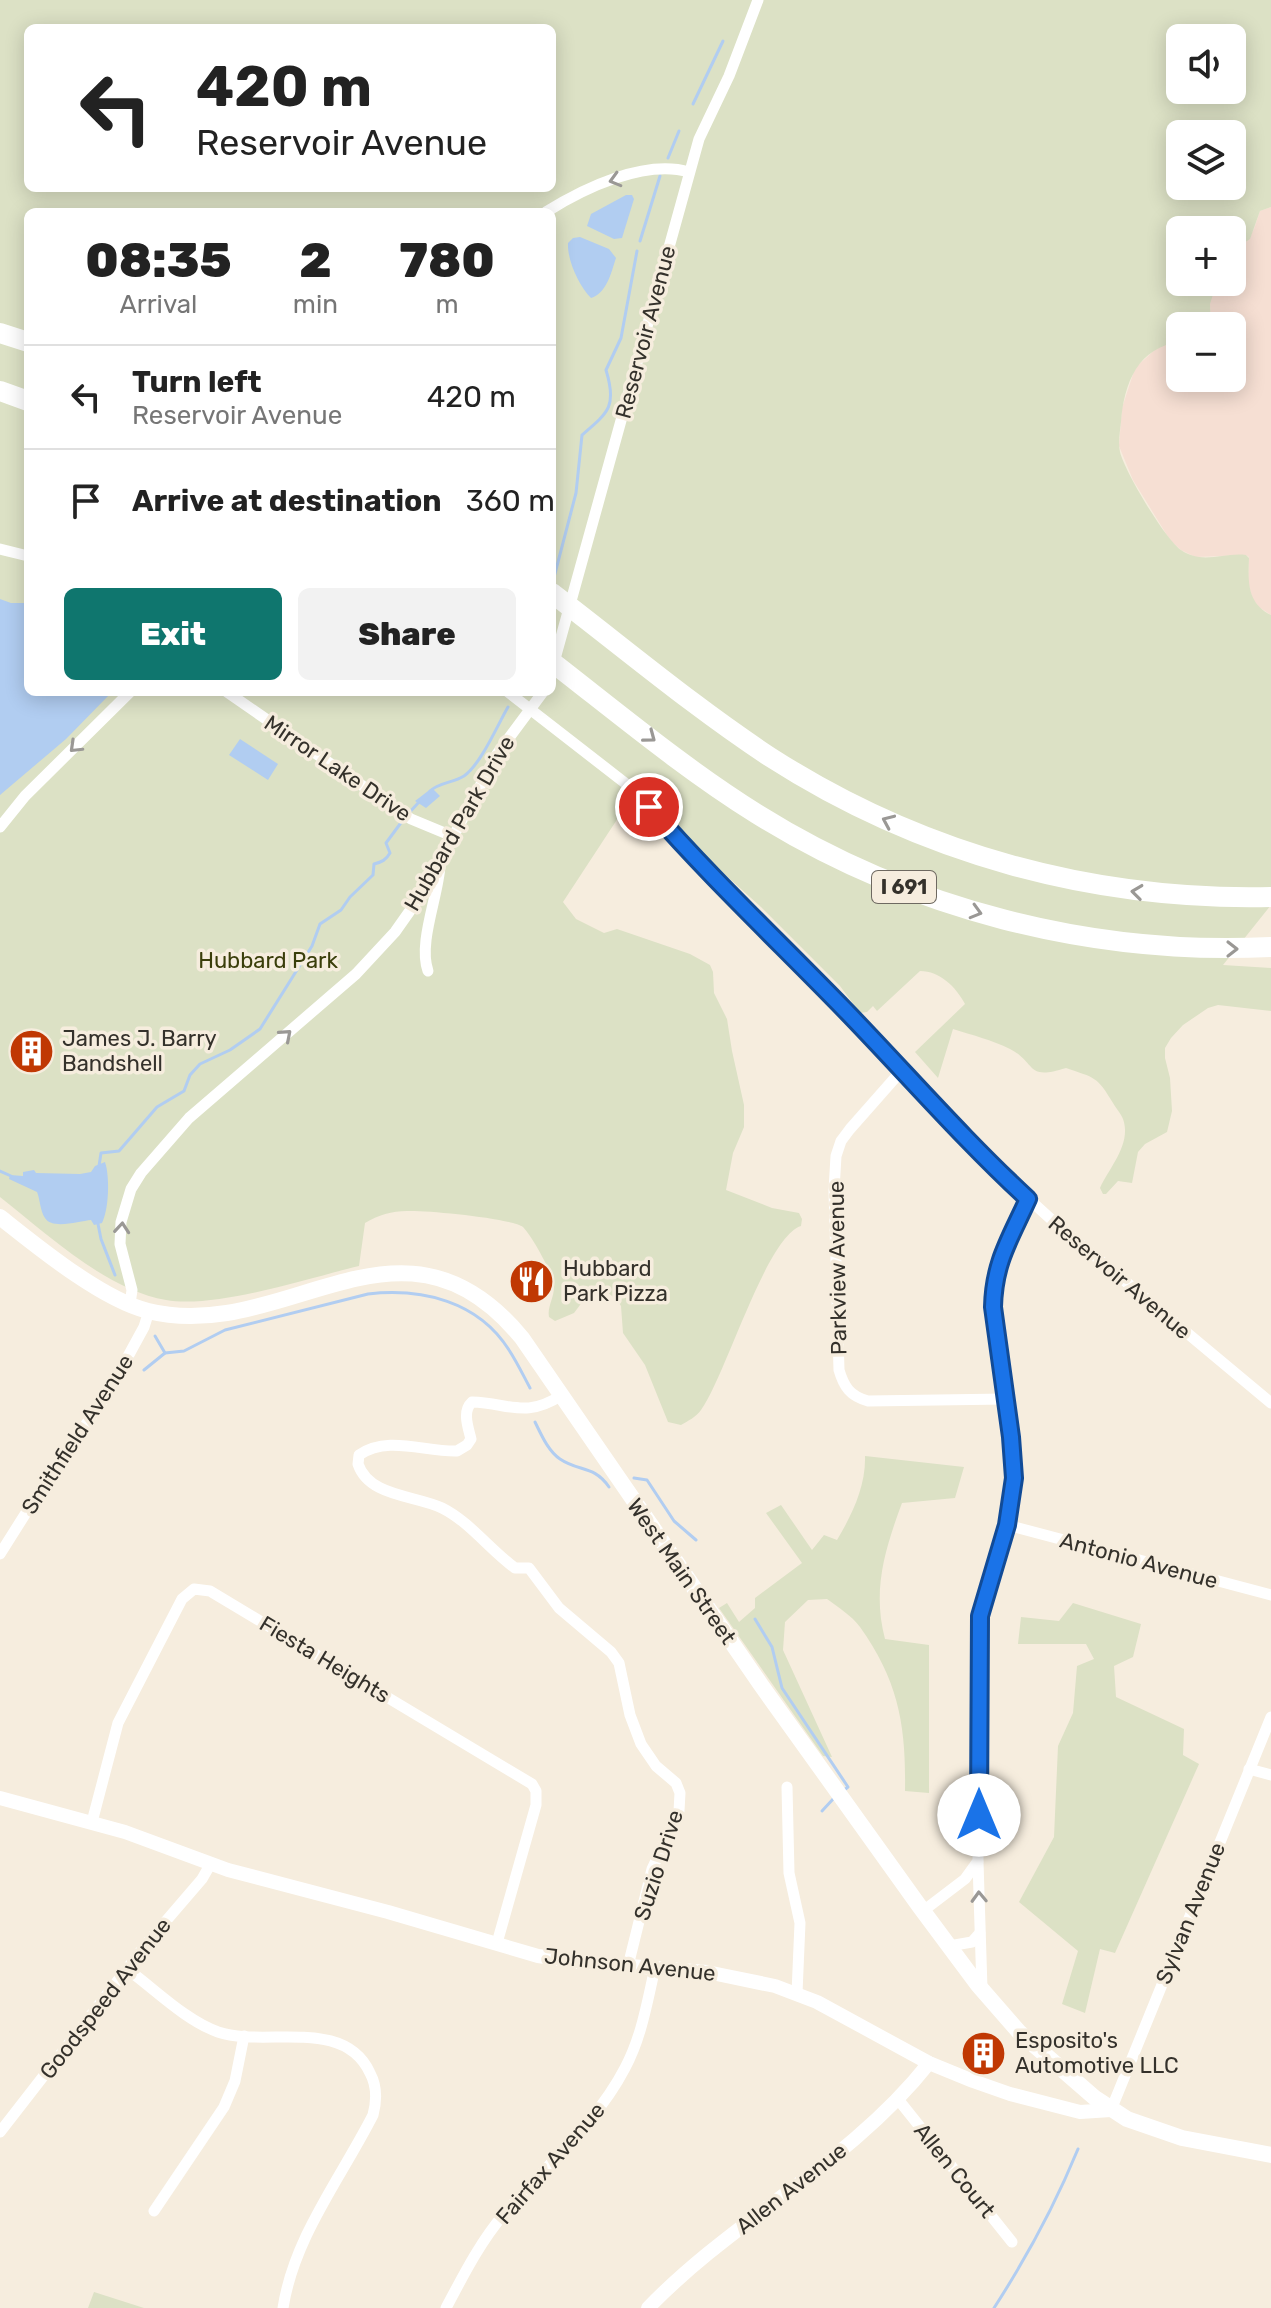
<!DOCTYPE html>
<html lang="en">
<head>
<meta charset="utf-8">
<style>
  :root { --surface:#fff; --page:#f2f2f2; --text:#222; --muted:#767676; --line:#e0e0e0; --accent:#0f766e }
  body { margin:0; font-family:Rubik,sans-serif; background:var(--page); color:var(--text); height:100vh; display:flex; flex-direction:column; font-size:30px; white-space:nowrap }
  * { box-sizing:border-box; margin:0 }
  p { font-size:26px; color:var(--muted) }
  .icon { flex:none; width:44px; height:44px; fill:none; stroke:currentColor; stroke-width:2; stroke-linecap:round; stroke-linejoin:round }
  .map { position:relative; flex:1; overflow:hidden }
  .drawer { position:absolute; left:24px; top:208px; width:532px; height:488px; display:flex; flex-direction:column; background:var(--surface); border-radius:12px; box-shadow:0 4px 20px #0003 }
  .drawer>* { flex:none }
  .top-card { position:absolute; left:24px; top:24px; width:532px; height:168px; border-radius:12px; box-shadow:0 4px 20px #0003; background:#fff; color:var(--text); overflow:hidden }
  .buttons { position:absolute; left:1166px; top:24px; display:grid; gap:16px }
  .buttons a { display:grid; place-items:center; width:80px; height:80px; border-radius:12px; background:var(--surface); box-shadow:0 4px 20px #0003; font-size:40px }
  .pin { position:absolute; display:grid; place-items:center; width:68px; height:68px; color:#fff; margin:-34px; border:4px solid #fff; border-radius:50%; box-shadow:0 2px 8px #0007 }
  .me { position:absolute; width:88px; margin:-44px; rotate:0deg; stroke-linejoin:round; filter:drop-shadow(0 0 6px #0008) }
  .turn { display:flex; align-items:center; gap:28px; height:168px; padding:0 40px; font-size:36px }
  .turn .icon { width:104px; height:104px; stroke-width:2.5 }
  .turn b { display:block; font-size:56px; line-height:68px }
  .eta { display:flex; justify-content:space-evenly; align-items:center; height:136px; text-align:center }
  .eta b { font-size:48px; font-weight:800; line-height:56px }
  .cta { display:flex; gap:16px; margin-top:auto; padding:16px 40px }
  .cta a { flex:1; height:92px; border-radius:12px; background:var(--accent); color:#fff; font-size:32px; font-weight:800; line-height:92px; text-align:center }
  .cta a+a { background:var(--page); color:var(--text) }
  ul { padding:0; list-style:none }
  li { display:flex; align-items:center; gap:24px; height:104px; padding:0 40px; border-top:2px solid var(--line) }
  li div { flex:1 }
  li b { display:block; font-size:30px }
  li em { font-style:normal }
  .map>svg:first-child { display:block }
</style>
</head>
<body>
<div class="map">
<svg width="1271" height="2308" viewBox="0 0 1271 2308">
  <rect width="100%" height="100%" fill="#f6edde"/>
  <!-- medical -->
  <path fill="#f6dfd3" d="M1271,207V615L1259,607L1252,598L1248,581L1249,557L1246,555L1195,557L1181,550L1170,540L1133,480L1119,446L1122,408L1135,368L1159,346L1180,342V378H1232V326H1211L1210,304L1212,292L1217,282H1232V251L1244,245L1254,229L1260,211Z"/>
  <!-- green -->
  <g fill="#dce1c5" fill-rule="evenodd">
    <path d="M0,0H1271V207L1260,211L1250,239L1232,251V230H1180V282H1217L1210,304L1211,326H1180V342C1138,347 1124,383 1121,422C1120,431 1118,443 1120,452C1125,472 1165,539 1181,550C1202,565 1224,552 1246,555L1249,558C1248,582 1247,603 1271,615V905L1223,965L1271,968V1011L1218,1005L1208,1008L1183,1025L1171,1038L1165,1048V1058L1170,1078L1172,1111L1167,1132L1145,1144L1138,1152L1132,1183L1118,1181L1106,1194H1103L1100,1188C1109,1168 1132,1144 1123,1119C1121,1114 1116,1108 1113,1103C1097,1076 1095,1078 1066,1068C1025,1081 1037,1063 1010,1049C992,1040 972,1035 953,1029L938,1078L915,1052L965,1004C956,987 940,971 920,971L877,1011L873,1006L867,1012L860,1013L840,986L761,907L700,852L666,809L639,786L563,902L576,919L604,933L617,929L690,954L710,965L713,972L714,993L727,1019L732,1051L744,1105V1127L733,1153L726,1190L772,1208L799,1213L802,1219L801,1226C766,1237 726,1375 701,1410C696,1417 688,1421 681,1425L668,1422L645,1365L623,1333L621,1306L617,1300L607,1292L592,1289L574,1313L555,1321L549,1317C547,1307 554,1298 554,1287C554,1275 532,1236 523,1227C511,1218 425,1210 407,1211C392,1211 378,1215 365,1223L359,1266C309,1278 215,1309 166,1300C106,1290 46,1233 0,1197ZM28,28H552V188H28ZM1180,38H1232V90H1180ZM1180,134H1232V186H1180ZM28,212H552V692H28Z"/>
    <path d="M865,1456L964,1467L955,1498L902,1503C885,1549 872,1590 885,1639L929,1645V1793L905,1791C906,1726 899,1682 860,1627C852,1616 838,1607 827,1599L808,1600L785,1622L783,1650L832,1757L823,1756L719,1608L727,1603L739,1622L755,1608V1598L802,1563L766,1513L781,1505L812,1550L824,1535L837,1540C852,1515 866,1486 865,1456Z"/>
    <path d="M1073,1603L1141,1624L1133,1657L1114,1666L1116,1697L1184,1729L1183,1755L1199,1764L1115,1953L1100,1949L1085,2013L1062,2004L1078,1951L1019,1902L1054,1837L1058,1746L1073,1713L1077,1666L1094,1659L1086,1644H1018L1021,1617L1059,1621Z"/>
    <path d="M94,2292L144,2308H88Z"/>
  </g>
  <!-- water -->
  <g fill="#b1cdf1">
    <path d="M626,195H632L634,199L622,238L614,239L587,226L591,214Z"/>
    <path d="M580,237L609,249L616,258C611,273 607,293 591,298C579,286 567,260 568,243L573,238Z"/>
    <path d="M0,599L11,603H28V692H112L66,739L0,795Z"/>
    <path d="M240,739L278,764L268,780L229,755Z"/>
    <path d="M432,788L440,796L426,808L415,801Z"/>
    <path d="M105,1162C110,1177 109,1209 102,1223L94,1225L91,1220C80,1221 52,1230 45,1218C40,1211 40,1199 37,1192L9,1179L10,1175L23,1176V1172L34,1170L36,1173L80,1174L91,1172L95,1166Z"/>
  </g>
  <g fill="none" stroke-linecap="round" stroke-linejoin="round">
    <!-- stream -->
    <g stroke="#b1cdf1" stroke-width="3">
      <path d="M693,104L723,41"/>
      <path d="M668,158L679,131"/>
      <path d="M640,241L660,176"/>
      <path d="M552,585L576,493L582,435C609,412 617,406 606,370L621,338L637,251"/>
      <path d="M430,791C440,782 453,783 464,776C481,764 497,726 508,707"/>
      <path d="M408,814L419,802"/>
      <path d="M99,1166L101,1153L119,1151L157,1107L184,1091L190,1075L200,1064L230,1050L260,1029L312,946L320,924L341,910L350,897L373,875L374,864C382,862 386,860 390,853L386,843L403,820"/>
      <path d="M0,1171L11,1176"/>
      <path d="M98,1224L101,1239L115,1275"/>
      <path d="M155,1336L165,1353"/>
      <path d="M144,1370L165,1353L184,1351L225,1330L368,1294C422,1288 478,1301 509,1350C517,1362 523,1375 530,1388"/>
      <path d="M535,1422C541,1434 548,1451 560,1459C579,1472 594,1465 609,1487"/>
      <path d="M634,1478L647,1480L674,1521L696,1540"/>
      <path d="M755,1619L772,1647L782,1688L848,1787L843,1791"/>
      <path d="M822,1811L834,1798"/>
      <path d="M994,2308C1027,2257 1055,2205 1078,2149"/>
    </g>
    <!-- minor -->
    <g stroke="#fff" stroke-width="11">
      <path d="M546,212C584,188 645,159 689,172"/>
      <path d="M0,549L28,556"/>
      <path d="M553,666L699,139L729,76L758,0"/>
      <path d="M227,692L393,807L411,819L452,836"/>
      <path d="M508,692L634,790L691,854L845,1010L996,1169L1053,1221L1271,1403"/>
      <path d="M0,827L25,796L130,692"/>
      <path d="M428,971C418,943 438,897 440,866"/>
      <path d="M902,1070L850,1129L841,1141L836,1156L834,1190L839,1370C844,1387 850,1396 868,1401L1006,1399"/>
      <path d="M130,1304L132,1290L120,1244L121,1222L131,1189L141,1173L189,1118L356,974L395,932L426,888L497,754L543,692"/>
      <path d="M562,1395C525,1419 509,1403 472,1402C462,1411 468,1427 471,1439L467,1445L457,1451C424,1452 388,1435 359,1455L358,1464C369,1497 415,1495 442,1508C470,1522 490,1550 515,1568H529L559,1608L611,1652L619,1663L630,1715L641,1744L656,1766L676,1783L680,1793L679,1811L652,1869L628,1966"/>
      <path d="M1007,1525L1271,1595"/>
      <path d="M0,1554L48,1478L108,1393L144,1327L149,1311"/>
      <path d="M1249,1769L1271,1775"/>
      <path d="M787,1787L789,1873L800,1923L797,1993"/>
      <path d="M92,1822L118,1723L182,1599L194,1589L210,1591L532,1784L536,1791V1805L497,1943"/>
      <path d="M978,1862L982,1989"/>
      <path d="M923,1911L965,1879L978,1861L980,1616L1007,1525L1014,1478L1011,1437L993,1307C994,1262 1009,1238 1028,1199"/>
      <path d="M949,1946L972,1942L980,1933"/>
      <path d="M127,1969C156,1990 185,2020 218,2032C264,2048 344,2016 370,2073C377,2086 377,2100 373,2115C341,2178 294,2237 283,2308"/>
      <path d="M897,2098L1012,2242"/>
      <path d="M1111,2110L1271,1717"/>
      <path d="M0,2132L147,1943L202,1879L210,1865"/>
      <path d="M154,2211L224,2107L235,2081L244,2036"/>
      <path d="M446,2308C463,2276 480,2242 504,2214C545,2166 596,2124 625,2068C642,2036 647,2002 655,1968"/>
    </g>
    <!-- tertiary -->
    <g stroke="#fff" stroke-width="14">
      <path d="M0,1798L125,1832L228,1870L388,1912L538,1956L579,1962L707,1972L775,1986L817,2002L929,2063L973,2081L1010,2094L1080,2112L1111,2110"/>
      <path d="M648,2308C735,2218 851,2162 929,2063"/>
    </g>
    <!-- secondary -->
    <path stroke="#fff" stroke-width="16" d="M0,1217C38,1247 101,1299 148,1311C286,1345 401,1191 522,1338L761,1685L920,1907L978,1985L1019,2032L1095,2098L1127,2119L1182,2138L1271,2155"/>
    <!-- motorway -->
    <g stroke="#fff" stroke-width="20">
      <path d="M0,333L28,342"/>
      <path d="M0,391L28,401"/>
      <path d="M552,593C624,648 694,707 770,757C921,854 1093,901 1271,897"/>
      <path d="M552,662C619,714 685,769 757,814C909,909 1092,956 1271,947"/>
    </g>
  </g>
  <!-- one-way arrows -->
  <defs><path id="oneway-chevron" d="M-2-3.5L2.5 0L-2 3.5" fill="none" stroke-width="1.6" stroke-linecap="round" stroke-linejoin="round" transform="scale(2)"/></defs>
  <g stroke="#9a9895">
    <use href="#oneway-chevron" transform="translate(615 180) rotate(164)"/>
    <use href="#oneway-chevron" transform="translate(650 737) rotate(37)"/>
    <use href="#oneway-chevron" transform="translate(75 747) rotate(136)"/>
    <use href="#oneway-chevron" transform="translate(888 821) rotate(-156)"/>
    <use href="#oneway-chevron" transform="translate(1137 892) rotate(-173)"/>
    <use href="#oneway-chevron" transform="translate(976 912) rotate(16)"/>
    <use href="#oneway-chevron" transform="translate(1232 949)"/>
    <use href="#oneway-chevron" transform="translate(286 1035) rotate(-41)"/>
    <use href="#oneway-chevron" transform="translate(122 1228) rotate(-85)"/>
    <use href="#oneway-chevron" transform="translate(979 1897) rotate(-92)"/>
  </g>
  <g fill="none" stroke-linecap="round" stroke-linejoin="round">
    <defs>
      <path id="route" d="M649,807C711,878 779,942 845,1010C906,1073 963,1139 1028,1199C1010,1239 994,1262 993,1307L1011,1437L1014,1478L1007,1525L980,1616L979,1815"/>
    </defs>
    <!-- route casing -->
    <use href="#route" stroke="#114b97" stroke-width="20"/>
    <!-- route -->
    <use href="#route" stroke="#1a73e8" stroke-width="14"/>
  </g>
  <!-- icons -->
  <defs>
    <symbol id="building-disc" viewBox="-11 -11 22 22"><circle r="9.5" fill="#c03803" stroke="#f6edde"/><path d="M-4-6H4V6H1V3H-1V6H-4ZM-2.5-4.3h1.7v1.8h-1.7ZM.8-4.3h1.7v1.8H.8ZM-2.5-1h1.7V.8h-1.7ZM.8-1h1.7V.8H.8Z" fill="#fff"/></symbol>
    <symbol id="restaurant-disc" viewBox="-11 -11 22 22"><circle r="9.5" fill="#c03803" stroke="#f6edde"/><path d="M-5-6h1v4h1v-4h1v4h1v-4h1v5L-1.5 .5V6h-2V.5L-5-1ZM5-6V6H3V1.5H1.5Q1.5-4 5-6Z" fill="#fff"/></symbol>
  </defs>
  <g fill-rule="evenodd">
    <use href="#building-disc" x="6" y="1026" width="51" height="51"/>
    <use href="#restaurant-disc" x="506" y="1256" width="51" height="51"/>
    <use href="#building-disc" x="958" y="2028" width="51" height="51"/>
  </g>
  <g text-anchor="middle" stroke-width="7" stroke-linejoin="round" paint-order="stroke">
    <!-- shield labels -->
    <rect fill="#f6edde" stroke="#6e6961" stroke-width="2" x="872" y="871" width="64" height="32" rx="6"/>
    <g font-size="20" font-weight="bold" fill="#34312b">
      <text x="904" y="894">I 691</text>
    </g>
    <!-- street labels -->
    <g font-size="22" fill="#34312b" stroke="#f6edde">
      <text transform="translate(645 332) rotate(-75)" y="8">Reservoir Avenue</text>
      <text transform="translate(338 768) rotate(34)" y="8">Mirror Lake Drive</text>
      <text transform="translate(459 823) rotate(-60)" y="8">Hubbard Park Drive</text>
      <text transform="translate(837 1268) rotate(-91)" y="8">Parkview Avenue</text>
      <text transform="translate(1120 1277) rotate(40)" y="8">Reservoir Avenue</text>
      <text transform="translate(77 1434) rotate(-57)" y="8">Smithfield Avenue</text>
      <text transform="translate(1139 1560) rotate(15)" y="8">Antonio Avenue</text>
      <text transform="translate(682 1571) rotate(55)" y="8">West Main Street</text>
      <text transform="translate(325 1659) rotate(31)" y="8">Fiesta Heights</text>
      <text transform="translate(658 1865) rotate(-72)" y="8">Suzio Drive</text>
      <text transform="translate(1190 1913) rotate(-68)" y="8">Sylvan Avenue</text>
      <text transform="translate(630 1964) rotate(6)" y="8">Johnson Avenue</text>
      <text transform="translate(105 1998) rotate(-52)" y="8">Goodspeed Avenue</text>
      <text transform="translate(550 2163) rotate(-49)" y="8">Fairfax Avenue</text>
      <text transform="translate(955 2170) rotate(51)" y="8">Allen Court</text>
      <text transform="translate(791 2188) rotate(-38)" y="8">Allen Avenue</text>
    </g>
    <!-- park labels -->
    <g font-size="22" fill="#3a3e0a" stroke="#f6edde">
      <text x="268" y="968">Hubbard Park</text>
    </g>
    <!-- poi labels -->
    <g font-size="22" fill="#34312b" stroke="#f6edde" text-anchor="start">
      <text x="62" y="1046">James J. Barry<tspan x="62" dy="25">Bandshell</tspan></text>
      <text x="563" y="1276">Hubbard<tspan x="563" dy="25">Park Pizza</tspan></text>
      <text x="1015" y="2048">Esposito's<tspan x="1015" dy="25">Automotive LLC</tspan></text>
    </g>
  </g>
</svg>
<div class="buttons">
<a><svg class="icon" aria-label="sound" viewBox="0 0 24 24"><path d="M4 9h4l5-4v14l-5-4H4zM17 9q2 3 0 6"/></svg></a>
<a><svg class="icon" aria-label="layers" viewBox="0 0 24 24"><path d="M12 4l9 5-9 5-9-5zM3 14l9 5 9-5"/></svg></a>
<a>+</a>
<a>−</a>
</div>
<div class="pin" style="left:649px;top:807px;background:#d93025"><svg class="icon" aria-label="arrive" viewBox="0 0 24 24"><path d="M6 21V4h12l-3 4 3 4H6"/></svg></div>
<svg class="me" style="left:979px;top:1815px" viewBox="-20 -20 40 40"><circle r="19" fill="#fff"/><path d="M0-13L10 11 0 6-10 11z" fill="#1a73e8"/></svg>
<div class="top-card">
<div class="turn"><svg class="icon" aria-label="left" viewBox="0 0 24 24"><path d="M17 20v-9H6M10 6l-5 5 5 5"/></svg><div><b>420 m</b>Reservoir Avenue</div></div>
</div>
<section class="drawer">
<div class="eta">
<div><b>08:35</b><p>Arrival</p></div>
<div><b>2</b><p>min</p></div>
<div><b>780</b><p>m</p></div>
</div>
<ul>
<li><svg class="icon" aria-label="left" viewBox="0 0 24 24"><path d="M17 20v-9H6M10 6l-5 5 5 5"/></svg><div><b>Turn left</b><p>Reservoir Avenue</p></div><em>420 m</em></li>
<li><svg class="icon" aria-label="arrive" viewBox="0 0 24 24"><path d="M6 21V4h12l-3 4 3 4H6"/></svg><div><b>Arrive at destination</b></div><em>360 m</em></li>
</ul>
<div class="cta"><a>Exit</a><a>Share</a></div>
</section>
</div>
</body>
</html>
